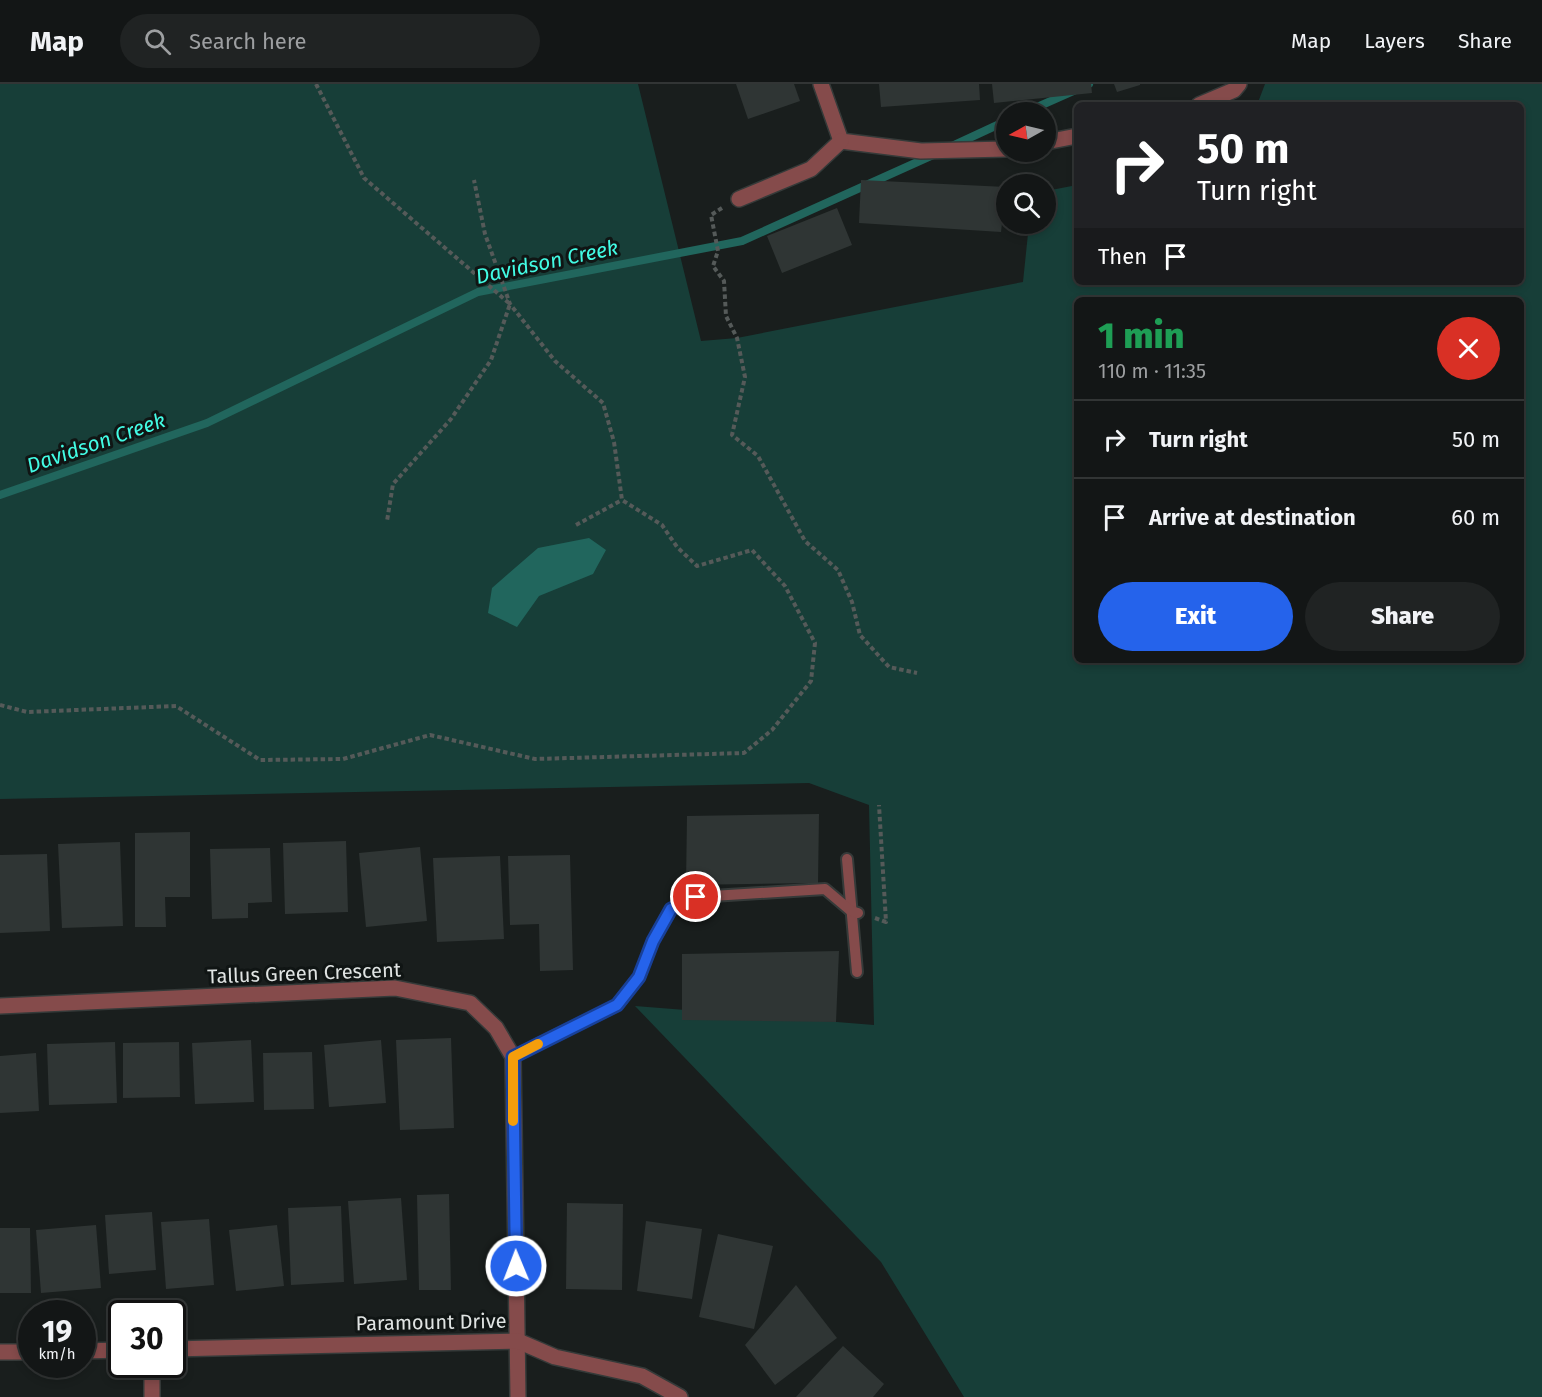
<!DOCTYPE html>
<html lang="en">
<head>
<meta charset="utf-8">
<style>
  :root { --surface:#131616; --page:#202323; --text:#f1f3f6; --muted:#9d9fa1; --line:#323535; --accent:#2563eb }
  body { margin:0; font-family:"Fira Sans",sans-serif; background:var(--page); color:var(--text); height:100vh; display:flex; flex-direction:column; font-size:22px; white-space:nowrap }
  * { box-sizing:border-box; margin:0 }
  p { font-size:20px; color:var(--muted) }
  .icon { flex:none; width:33px; height:33px; fill:none; stroke:currentColor; stroke-width:2; stroke-linecap:round; stroke-linejoin:round }
  .map { position:relative; flex:1; overflow:hidden }
  .side { position:absolute; left:1074px; top:213px; width:450px; height:366px; display:flex; flex-direction:column; background:var(--surface); border-radius:9px; box-shadow:0 3px 9px #0003,0 0 0 2px var(--line) }
  .side>* { flex:none }
  .banner { position:absolute; left:1074px; top:18px; width:450px; height:183px; border-radius:9px; box-shadow:0 3px 9px #0003,0 0 0 2px var(--line); background:#202124; color:#fff; overflow:hidden }
  .needle { width:39px; rotate:262deg }
  .buttons { position:absolute; left:996px; top:18px; display:grid; gap:12px }
  .buttons a { display:grid; place-items:center; width:60px; height:60px; border-radius:50%; background:var(--surface); box-shadow:0 3px 9px #0003,0 0 0 2px var(--line); font-size:30px }
  .speed { position:absolute; left:18px; top:1216px; display:flex; gap:12px; font-size:30px; font-weight:700; text-align:center }
  .speed>* { display:grid; place-content:center; width:78px; height:78px; border-radius:50%; background:var(--surface); box-shadow:0 3px 9px #0003,0 0 0 2px var(--line); line-height:1 }
  .speed small { font-size:15px; font-weight:400 }
  .speed .limit { border:3px solid #111; border-radius:9px; background:#fff; color:#111 }
  .pin { position:absolute; display:grid; place-items:center; width:51px; height:51px; color:#fff; margin:-26px; border:3px solid #fff; border-radius:50%; box-shadow:0 2px 6px #0007 }
  .me { position:absolute; width:66px; margin:-33px; rotate:359deg; stroke-linejoin:round; filter:drop-shadow(0 0 4px #0008) }
  .turn { display:flex; align-items:center; gap:21px; height:126px; padding:0 24px; font-size:27px }
  .turn .icon { width:78px; height:78px; stroke-width:2.5 }
  .turn b { display:block; font-size:42px; line-height:51px }
  .then { display:flex; align-items:center; height:57px; padding:0 24px; background:#0003; gap:12px; font-size:22px }
  .round { display:grid; place-items:center; flex:none; width:63px; height:63px; border-radius:32px; background:var(--page) }
  .head { display:flex; align-items:center; justify-content:space-between; height:102px; padding:0 24px }
  h1 { font-size:36px; font-weight:800; line-height:45px; color:#1e9e55 }
  .button { display:flex; gap:12px; margin-top:auto; padding:12px 24px }
  .button a { flex:1; height:69px; border-radius:36px; background:var(--accent); color:#fff; font-size:24px; font-weight:800; line-height:69px; text-align:center }
  .button a+a { background:var(--page); color:var(--text) }
  ul { padding:0; list-style:none }
  li { display:flex; align-items:center; gap:18px; height:78px; padding:0 24px; border-top:2px solid var(--line) }
  li div { flex:1 }
  li b { display:block; font-size:22px }
  li em { font-style:normal }
  header { display:flex; align-items:center; gap:36px; box-sizing:border-box; height:84px; padding:0 30px; background:var(--surface); border-bottom:2px solid var(--line) }
  header strong { font-size:28px }
  nav { display:flex; gap:33px; margin-inline-start:auto; font-size:21px }
  .search { width:420px; height:54px; background:var(--page); display:flex; align-items:center; gap:15px; box-sizing:border-box; padding:0 21px; border-radius:33px; color:var(--muted); font-size:22px }
  .map>svg:first-child { display:block }
</style>
</head>
<body>
<header>
<strong>Map</strong>
<div class="search"><svg class="icon" aria-label="search" viewBox="0 0 24 24"><circle cx="10" cy="10" r="6"/><path d="M15 15l6 6"/></svg>Search here</div>
<nav><a>Map</a><a>Layers</a><a>Share</a></nav>
</header>
<div class="map">
<svg width="1542" height="1313" viewBox="0 0 1542 1313">
  <rect width="100%" height="100%" fill="#191e1d"/>
  <!-- green -->
  <path fill="#173e38" fill-rule="evenodd" d="M0,0H638L701,257L737,254L1023,198L1029,140H1046V107L1077,101V198H1521V21H1257L1265,0H1542V1313H964L881,1178L635,922L874,941L869,721L809,699L0,715ZM1077,216H1521V576H1077Z"/>
  <!-- water -->
  <path fill="#21665d" d="M589,454L606,466L593,490L539,512L517,543L488,529L492,504L538,464Z"/>
  <g fill="none" stroke-linecap="round" stroke-linejoin="round">
    <!-- stream -->
    <g stroke="#21665d" stroke-width="8">
      <path d="M1026,28L1089,0"/>
      <path d="M950,63L1006,37"/>
      <path d="M0,411L207,339L478,208L742,157L933,71"/>
    </g>
  </g>
  <!-- building -->
  <g fill="#2f3534">
    <path d="M736,0H794L800,17L748,35Z"/>
    <path d="M879,0H979L980,16L881,23Z"/>
    <path d="M992,0H1091L1092,9L994,19Z"/>
    <path d="M1114,0H1140V1L1117,8Z"/>
    <path d="M861,96L1006,103L1001,148L859,139Z"/>
    <path d="M837,124L852,161L782,189L767,152Z"/>
    <path d="M819,730L818,799L686,801L687,732Z"/>
    <path d="M190,748V813H165L166,843H135V749Z"/>
    <path d="M346,757L348,828L285,830L283,759Z"/>
    <path d="M120,758L123,842L62,844L58,760Z"/>
    <path d="M420,763L427,837L366,843L359,769Z"/>
    <path d="M270,764L272,818L248,819V834L212,835L210,765Z"/>
    <path d="M47,770L50,847L0,849V771Z"/>
    <path d="M570,771L573,886L540,887L539,840L510,841L508,772Z"/>
    <path d="M500,772L504,855L437,858L433,774Z"/>
    <path d="M839,867L836,938L682,936V870Z"/>
    <path d="M451,954L454,1044L400,1046L396,956Z"/>
    <path d="M251,956L254,1018L195,1020L192,959Z"/>
    <path d="M381,956L386,1019L329,1023L324,961Z"/>
    <path d="M115,958L117,1019L49,1021L47,960Z"/>
    <path d="M179,958L180,1013L123,1014V959Z"/>
    <path d="M312,968L314,1025L264,1026L263,969Z"/>
    <path d="M36,969L39,1027L0,1029V972Z"/>
    <path d="M449,1110L451,1206H419L417,1111Z"/>
    <path d="M401,1114L407,1196L354,1200L348,1117Z"/>
    <path d="M567,1119L623,1120L622,1206L566,1205Z"/>
    <path d="M341,1122L344,1198L291,1201L288,1124Z"/>
    <path d="M152,1128L156,1186L109,1190L105,1131Z"/>
    <path d="M209,1135L214,1201L166,1205L161,1138Z"/>
    <path d="M646,1137L702,1145L692,1215L637,1207Z"/>
    <path d="M96,1141L101,1204L41,1209L36,1146Z"/>
    <path d="M277,1141L284,1202L236,1207L229,1146Z"/>
    <path d="M0,1144H30L31,1209H0Z"/>
    <path d="M718,1150L773,1162L754,1245L699,1233Z"/>
    <path d="M796,1201L837,1254L775,1301L745,1261Z"/>
    <path d="M843,1262L884,1300L873,1313H796Z"/>
  </g>
  <g fill="none" stroke-linecap="round" stroke-linejoin="round">
    <defs>
      <g id="lane">
        <path d="M847,775L857,888"/>
        <path d="M513,973L617,921L639,893L653,857L671,825L696,813L825,805L851,827L858,829"/>
      </g>
      <g id="street">
        <path d="M821,0L841,57L921,67L1006,65"/>
        <path d="M1199,21L1234,6L1239,0"/>
        <path d="M1046,58L1077,52"/>
        <path d="M739,115L811,85L841,57"/>
        <path d="M0,922L395,904L470,919L496,944L513,973L518,1313"/>
        <path d="M172,1265L518,1257L555,1273L642,1292L680,1313"/>
        <path d="M82,1267L122,1266"/>
        <path d="M0,1268H32"/>
        <path d="M152,1313V1281"/>
      </g>
    </defs>
    <!-- lane casing -->
    <use href="#lane" stroke="#353a39" stroke-width="14"/>
    <!-- street casing -->
    <use href="#street" stroke="#353a39" stroke-width="18"/>
    <!-- path -->
    <g stroke="#555a59" stroke-width="4" stroke-dasharray="4.5 3" stroke-linecap="butt">
      <path d="M316,0L364,94L510,220L491,276L451,335L393,400L387,437"/>
      <path d="M722,124L711,131L718,167L713,182L724,197L726,232L737,254L745,293L732,351L758,372L805,457L838,486L852,518L860,551L889,583L917,589"/>
      <path d="M576,441L622,416"/>
      <path d="M0,621L27,628L176,622L260,676L343,675L430,651L535,675L744,669L772,646L811,597L815,559L785,502L752,466L697,482L677,463L662,441L622,416L614,358L603,319L555,277L510,220L485,150L474,96"/>
      <path d="M875,834L886,838L879,721"/>
    </g>
    <!-- lane -->
    <use href="#lane" stroke="#854b4b" stroke-width="10"/>
    <!-- street -->
    <use href="#street" stroke="#854b4b" stroke-width="15"/>
  </g>
  <g fill="none" stroke-linecap="round" stroke-linejoin="round">
    <defs>
      <path id="route" d="M516,1182L513,973L617,921L639,893L653,857L671,825L696,813"/>
    </defs>
    <!-- route casing -->
    <use href="#route" stroke="#184099" stroke-width="15"/>
    <!-- route -->
    <use href="#route" stroke="#2563eb" stroke-width="10"/>
    <!-- slow -->
    <path stroke="#f59e0b" stroke-width="10" d="M513,1037V973L538,960"/>
  </g>
  <g text-anchor="middle" stroke-width="6" stroke-linejoin="round" paint-order="stroke">
    <!-- street labels -->
    <g font-size="20" fill="#e0e4e3" stroke="#101514">
      <text transform="translate(304 889) rotate(-2)" y="7">Tallus Green Crescent</text>
      <text transform="translate(431 1238) rotate(-1)" y="7">Paramount Drive</text>
    </g>
    <!-- water labels -->
    <g font-size="21" font-style="italic" fill="#42fbe4" stroke="#101514">
      <text transform="translate(547 178) rotate(-12)" y="7">Davidson Creek</text>
      <text transform="translate(96 359) rotate(-19)" y="7">Davidson Creek</text>
    </g>
  </g>
</svg>
<div class="buttons">
<a><svg class="needle" viewBox="-14 -14 28 28"><path d="M0-13l5 13h-10z" fill="#e53935"/><path d="M0 13l5-13h-10z" fill="#9d9fa1"/></svg></a>
<a><svg class="icon" aria-label="search" viewBox="0 0 24 24"><circle cx="10" cy="10" r="6"/><path d="M15 15l6 6"/></svg></a>
</div>
<div class="speed"><div>19<small>km/h</small></div><div class="limit">30</div></div>
<div class="pin" style="left:696px;top:813px;background:#d93025"><svg class="icon" aria-label="arrive" viewBox="0 0 24 24"><path d="M6 21V4h12l-3 4 3 4H6"/></svg></div>
<svg class="me" style="left:516px;top:1182px" viewBox="-20 -20 40 40"><circle r="17" fill="#2563eb" stroke="#fff" stroke-width="3"/><path d="M0-11L8 9 0 5-8 9z" fill="#fff"/></svg>
<div class="banner">
<div class="turn"><svg class="icon" aria-label="right" viewBox="0 0 24 24"><path d="M7 20v-9h11M14 6l5 5-5 5"/></svg><div><b>50 m</b>Turn right</div></div>
<div class="then">Then<svg class="icon" aria-label="arrive" viewBox="0 0 24 24"><path d="M6 21V4h12l-3 4 3 4H6"/></svg></div>
</div>
<section class="side">
<div class="head"><div><h1>1 min</h1><p>110 m · 11:35</p></div><a class="round" style="background:#d93025;color:#fff"><svg class="icon" aria-label="close" viewBox="0 0 24 24"><path d="M6 6l12 12M18 6L6 18"/></svg></a></div>
<ul>
<li><svg class="icon" aria-label="right" viewBox="0 0 24 24"><path d="M7 20v-9h11M14 6l5 5-5 5"/></svg><div><b>Turn right</b></div><em>50 m</em></li>
<li><svg class="icon" aria-label="arrive" viewBox="0 0 24 24"><path d="M6 21V4h12l-3 4 3 4H6"/></svg><div><b>Arrive at destination</b></div><em>60 m</em></li>
</ul>
<div class="button"><a>Exit</a><a>Share</a></div>
</section>
</div>
</body>
</html>
